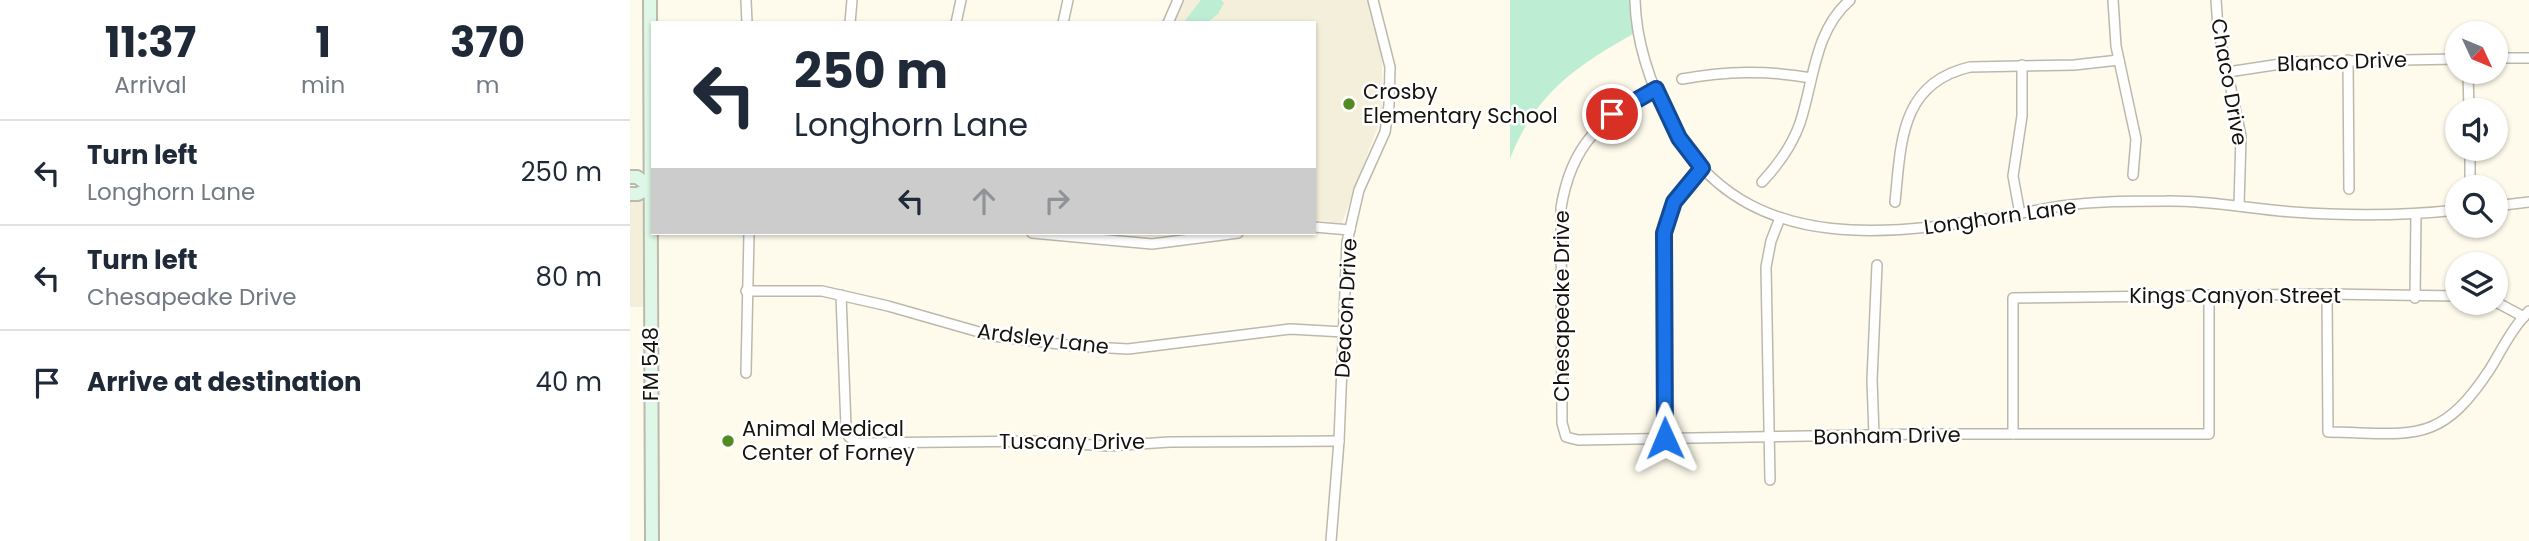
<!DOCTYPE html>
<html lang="en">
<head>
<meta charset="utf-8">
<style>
  :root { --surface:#fff; --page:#f6f6f7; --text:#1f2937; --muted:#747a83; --line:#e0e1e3 }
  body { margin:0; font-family:Poppins,sans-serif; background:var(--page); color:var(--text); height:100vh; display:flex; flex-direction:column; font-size:26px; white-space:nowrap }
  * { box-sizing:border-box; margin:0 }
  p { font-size:23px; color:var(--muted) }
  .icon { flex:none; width:38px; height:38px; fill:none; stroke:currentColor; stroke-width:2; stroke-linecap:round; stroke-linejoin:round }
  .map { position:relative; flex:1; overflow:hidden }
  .panel { display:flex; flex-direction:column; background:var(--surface); width:630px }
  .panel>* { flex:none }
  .guide { position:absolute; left:21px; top:21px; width:665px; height:214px; border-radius:0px; box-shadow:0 2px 5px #0004; background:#fff; color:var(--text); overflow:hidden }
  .needle { width:46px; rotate:134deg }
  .buttons { position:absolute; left:1815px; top:21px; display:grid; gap:14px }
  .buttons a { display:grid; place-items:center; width:63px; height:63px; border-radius:50%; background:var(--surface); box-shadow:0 2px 5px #0004; font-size:35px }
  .pin { position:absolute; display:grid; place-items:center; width:60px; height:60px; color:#fff; margin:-30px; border:4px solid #fff; border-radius:50%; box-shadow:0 2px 7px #0007 }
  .me { position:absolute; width:77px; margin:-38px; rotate:359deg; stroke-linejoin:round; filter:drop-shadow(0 0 5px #0008) }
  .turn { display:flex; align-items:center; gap:24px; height:147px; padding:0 28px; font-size:32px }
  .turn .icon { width:91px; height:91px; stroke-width:2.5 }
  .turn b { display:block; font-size:49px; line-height:60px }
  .lanes { display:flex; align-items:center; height:66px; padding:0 28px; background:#0003; justify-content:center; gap:35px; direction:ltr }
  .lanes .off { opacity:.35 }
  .eta { display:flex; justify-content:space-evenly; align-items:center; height:119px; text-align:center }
  .eta b { font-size:42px; font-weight:700; line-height:49px }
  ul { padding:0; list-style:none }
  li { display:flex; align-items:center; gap:21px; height:105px; padding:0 28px; border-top:2px solid var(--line) }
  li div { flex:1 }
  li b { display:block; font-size:26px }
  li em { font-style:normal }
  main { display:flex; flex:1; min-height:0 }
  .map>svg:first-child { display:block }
</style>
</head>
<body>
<main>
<section class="panel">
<div class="eta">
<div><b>11:37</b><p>Arrival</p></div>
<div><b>1</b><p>min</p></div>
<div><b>370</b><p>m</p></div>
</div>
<ul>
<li><svg class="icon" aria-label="left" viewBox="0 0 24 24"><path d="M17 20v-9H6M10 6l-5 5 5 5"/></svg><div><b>Turn left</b><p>Longhorn Lane</p></div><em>250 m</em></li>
<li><svg class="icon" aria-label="left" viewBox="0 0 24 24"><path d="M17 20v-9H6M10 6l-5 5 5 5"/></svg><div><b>Turn left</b><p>Chesapeake Drive</p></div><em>80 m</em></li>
<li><svg class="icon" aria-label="arrive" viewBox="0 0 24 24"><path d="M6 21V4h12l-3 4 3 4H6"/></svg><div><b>Arrive at destination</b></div><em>40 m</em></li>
</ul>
</section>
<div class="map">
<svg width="1899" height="541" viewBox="0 0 1899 541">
  <rect width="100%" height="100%" fill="#fefbed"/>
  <!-- built -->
  <g fill="#f4efda">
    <path d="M552,0H737L752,57V115L712,223L684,220V23H543Z"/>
    <path d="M0,201H12L14,211L13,307H0Z"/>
  </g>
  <!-- green -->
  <g fill="#bdedd2">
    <path d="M571,0H591L594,3L588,14L577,23H553Z"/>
    <path d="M880,0H1001L1003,34C946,66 904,95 880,159Z"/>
  </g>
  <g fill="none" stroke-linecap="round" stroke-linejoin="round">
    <defs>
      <g id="street">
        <path d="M116,0L117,23"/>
        <path d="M1005,0C1006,43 1022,88 1042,126C1123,273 1297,229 1431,206C1465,201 1502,201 1536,201C1578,200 1621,209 1663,212C1718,216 1773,216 1827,210"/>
        <path d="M1483,0L1486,46L1506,139L1503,175"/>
        <path d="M1586,0L1588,28L1611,136L1609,206"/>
        <path d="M220,23L222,0"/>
        <path d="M326,23L331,0"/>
        <path d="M433,23L438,0"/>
        <path d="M538,23L548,0"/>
        <path d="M1866,58H1899"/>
        <path d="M1718,60L1719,189"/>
        <path d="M1598,72L1664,62L1827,59"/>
        <path d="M1838,72L1839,110"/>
        <path d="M1052,79C1097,71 1136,70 1181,78"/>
        <path d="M1026,89C971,118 941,145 931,208L932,423L936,437L948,440L1295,434H1579V295"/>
        <path d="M1840,149V179"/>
        <path d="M1132,182C1148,165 1162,146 1170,123C1184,81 1184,31 1220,0"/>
        <path d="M1265,202C1271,143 1270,83 1340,67L1444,65L1489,60"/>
        <path d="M1866,206L1899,202"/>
        <path d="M1390,214L1383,176L1392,116V65"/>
        <path d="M684,227L720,230"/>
        <path d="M402,233L522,244L608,233"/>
        <path d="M116,291H192L258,306L363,336L445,346L498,349L660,329L714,332"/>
        <path d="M1697,294L1698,432C1782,433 1809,447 1860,369C1872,349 1883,327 1899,311"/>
        <path d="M211,295L216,427L219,437L227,443L402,441L478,446L540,442L709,441"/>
        <path d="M1785,298L1786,214"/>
        <path d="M1866,302L1894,317"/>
        <path d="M116,373L119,233"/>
        <path d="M1383,434V298L1697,294L1827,296"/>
        <path d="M1244,435L1242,380L1247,265"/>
        <path d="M1035,437L1034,232L1044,202L1072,168"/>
        <path d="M1140,480L1136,267L1141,241L1150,218"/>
        <path d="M701,541L709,441L717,242L729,190L755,132L759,105L760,67L743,0"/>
      </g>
      <g id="secondary">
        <path d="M20,0L22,541"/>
        <path d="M0,177H7L21,187"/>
        <path d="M0,194H8L21,187"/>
      </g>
    </defs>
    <!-- street casing -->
    <use href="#street" stroke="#bcb9ac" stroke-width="12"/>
    <!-- secondary casing -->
    <use href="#secondary" stroke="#bcb9ac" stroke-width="16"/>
    <!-- street -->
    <use href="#street" stroke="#fff" stroke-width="9"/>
    <!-- secondary -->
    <use href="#secondary" stroke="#def7e6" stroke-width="12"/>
  </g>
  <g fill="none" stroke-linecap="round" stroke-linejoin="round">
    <defs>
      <path id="route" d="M982,114L1026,89L1049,138L1072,168L1044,202L1034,233L1035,438"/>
    </defs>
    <!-- route casing -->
    <use href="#route" stroke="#114b97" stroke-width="18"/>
    <!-- route -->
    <use href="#route" stroke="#1a73e8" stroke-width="12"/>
  </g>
  <!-- markers -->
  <g fill="#548a24" stroke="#fff" stroke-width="2.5">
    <circle cx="719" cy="104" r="7"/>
    <circle cx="98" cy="441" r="7"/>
  </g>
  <g text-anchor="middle" stroke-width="5" stroke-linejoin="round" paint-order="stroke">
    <!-- street labels -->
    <g font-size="21" fill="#14130e" stroke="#fff">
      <text transform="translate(1712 62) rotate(-2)" y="7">Blanco Drive</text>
      <text transform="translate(1599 82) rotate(80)" y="7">Chaco Drive</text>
      <text transform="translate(1370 217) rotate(-8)" y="7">Longhorn Lane</text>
      <text x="1605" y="303">Kings Canyon Street</text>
      <text transform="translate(932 306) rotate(-90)" y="7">Chesapeake Drive</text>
      <text transform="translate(716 308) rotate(-87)" y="7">Deacon Drive</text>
      <text transform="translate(413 339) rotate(7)" y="7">Ardsley Lane</text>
      <text transform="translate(21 364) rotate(-90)" y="7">FM 548</text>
      <text transform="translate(1257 436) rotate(-1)" y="7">Bonham Drive</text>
      <text x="442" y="449">Tuscany Drive</text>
    </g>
    <!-- poi labels -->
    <g font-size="21" fill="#14130e" stroke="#fff" text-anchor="start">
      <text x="733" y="99">Crosby<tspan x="733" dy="24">Elementary School</tspan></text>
      <text x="112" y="436">Animal Medical<tspan x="112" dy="24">Center of Forney</tspan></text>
    </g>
  </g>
</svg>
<div class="buttons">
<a><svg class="needle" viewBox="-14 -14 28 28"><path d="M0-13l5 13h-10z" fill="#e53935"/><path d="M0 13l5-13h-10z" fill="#747a83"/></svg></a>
<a><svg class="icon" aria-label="sound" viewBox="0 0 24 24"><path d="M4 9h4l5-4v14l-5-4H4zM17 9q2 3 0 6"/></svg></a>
<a><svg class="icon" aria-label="search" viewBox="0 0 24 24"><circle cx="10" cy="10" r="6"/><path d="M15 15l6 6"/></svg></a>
<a><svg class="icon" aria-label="layers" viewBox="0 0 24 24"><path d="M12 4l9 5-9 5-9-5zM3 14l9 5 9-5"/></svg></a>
</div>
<div class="pin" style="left:982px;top:114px;background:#d93025"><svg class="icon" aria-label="arrive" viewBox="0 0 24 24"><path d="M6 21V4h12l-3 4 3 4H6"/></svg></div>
<svg class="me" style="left:1035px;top:438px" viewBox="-20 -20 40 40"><path d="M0-17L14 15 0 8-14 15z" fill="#1a73e8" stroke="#fff" stroke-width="4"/></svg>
<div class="guide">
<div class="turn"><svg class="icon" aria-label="left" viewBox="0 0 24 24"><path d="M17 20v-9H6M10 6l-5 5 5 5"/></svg><div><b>250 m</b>Longhorn Lane</div></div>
<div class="lanes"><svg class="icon" aria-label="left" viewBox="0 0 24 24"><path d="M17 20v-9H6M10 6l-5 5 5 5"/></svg><svg class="icon off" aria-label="ahead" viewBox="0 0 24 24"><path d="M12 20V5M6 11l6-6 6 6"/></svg><svg class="icon off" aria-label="right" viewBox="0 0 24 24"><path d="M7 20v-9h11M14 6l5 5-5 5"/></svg></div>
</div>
</div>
</main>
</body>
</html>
